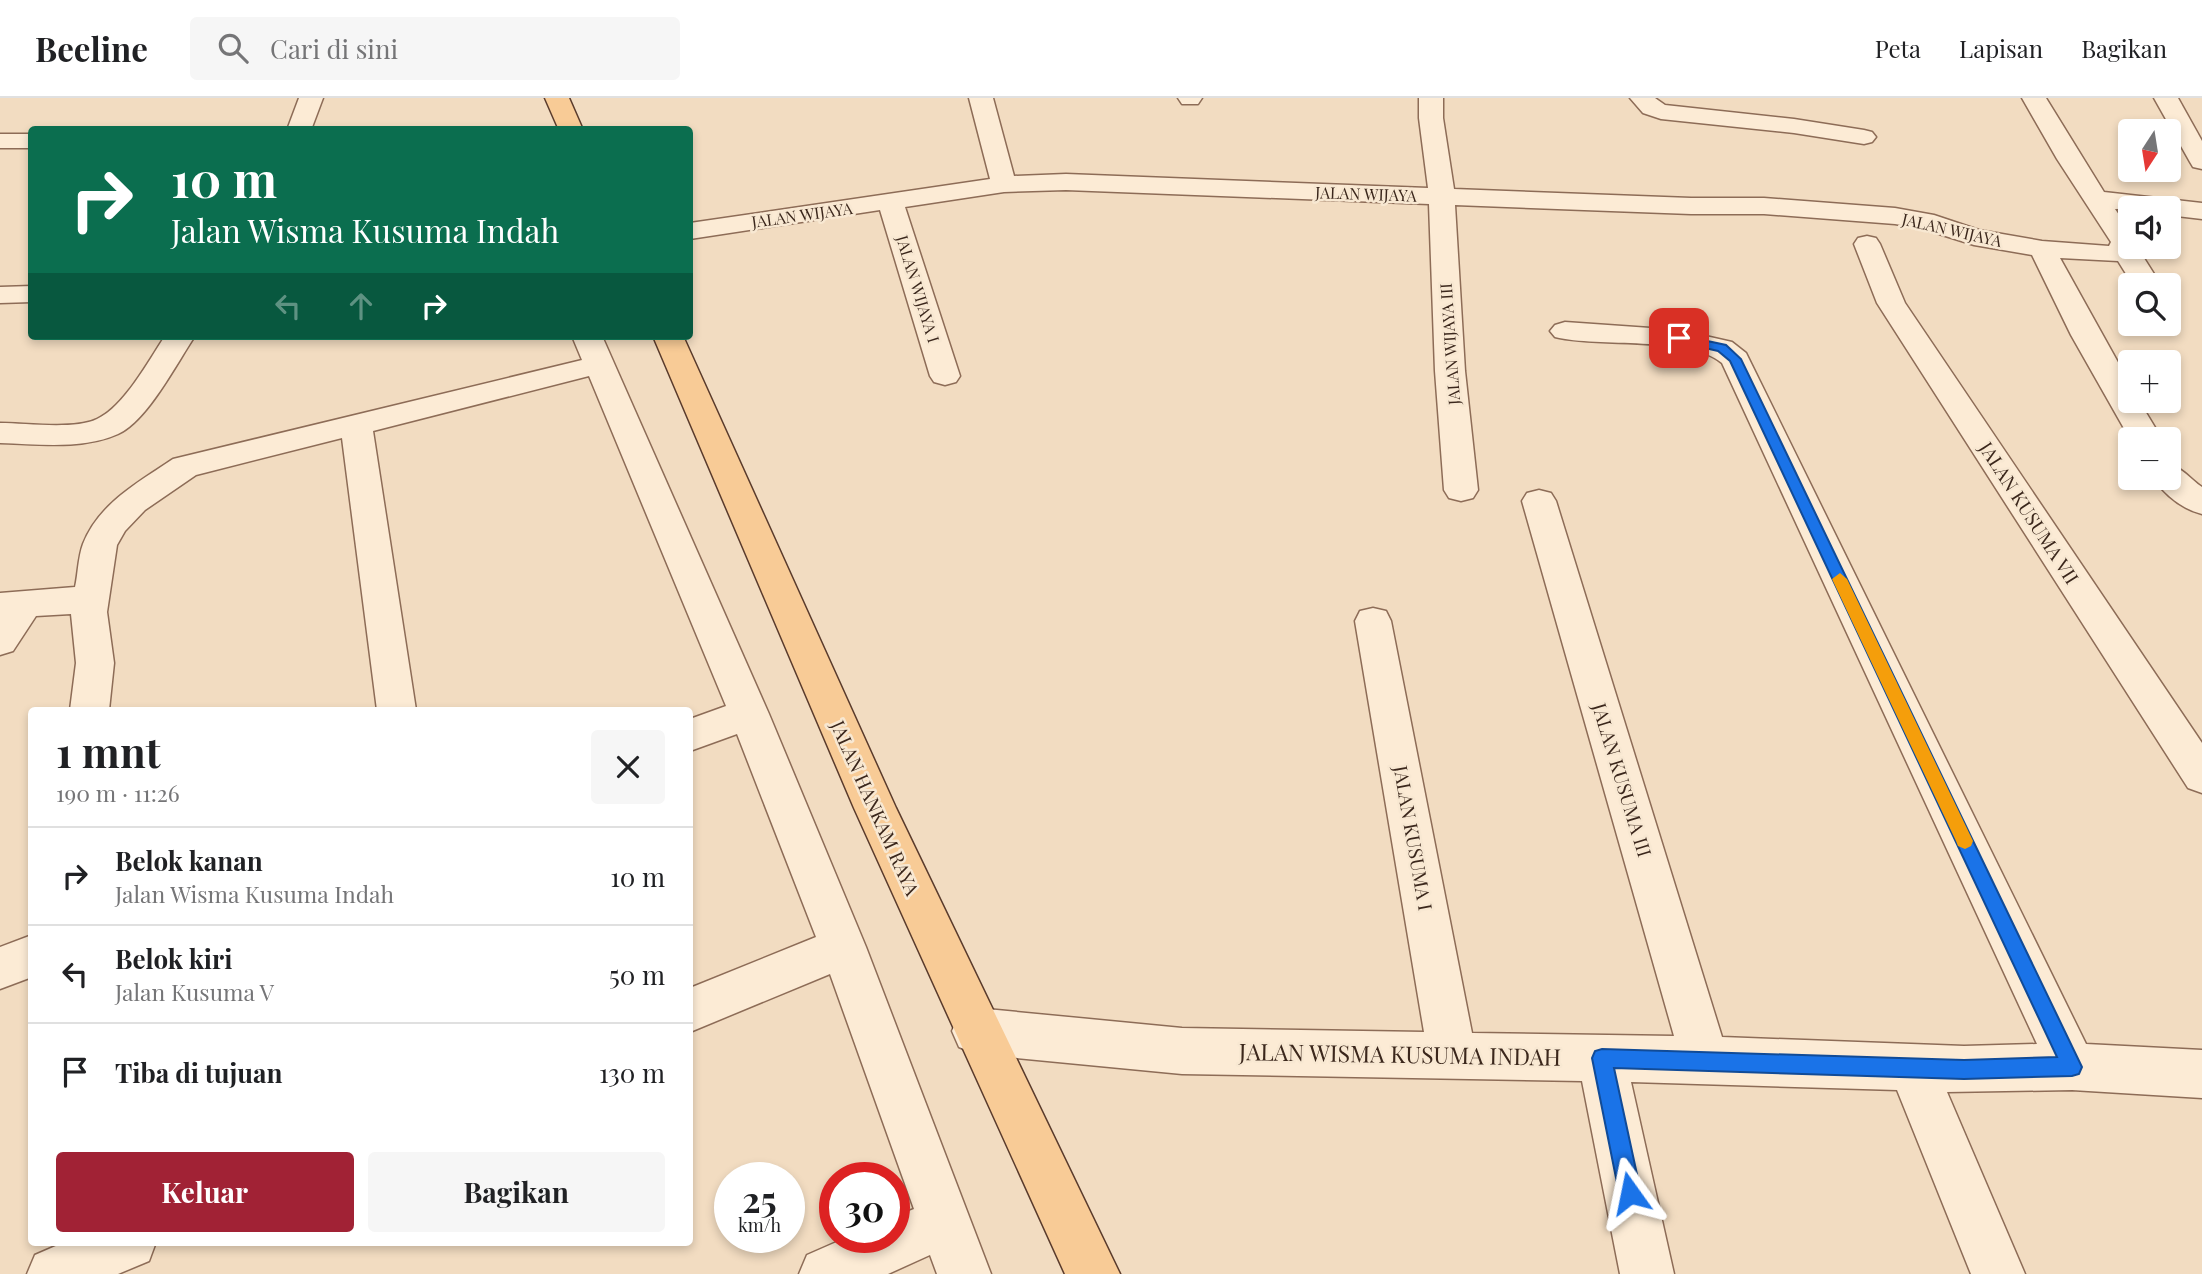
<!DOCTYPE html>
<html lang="id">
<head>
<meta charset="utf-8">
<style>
  :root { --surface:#fff; --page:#f6f6f6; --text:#202124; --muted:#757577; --line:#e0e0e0; --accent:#a12235 }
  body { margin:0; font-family:"Playfair Display",serif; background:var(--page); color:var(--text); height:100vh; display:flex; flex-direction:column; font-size:26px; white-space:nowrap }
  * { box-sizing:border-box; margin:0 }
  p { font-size:23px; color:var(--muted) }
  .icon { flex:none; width:38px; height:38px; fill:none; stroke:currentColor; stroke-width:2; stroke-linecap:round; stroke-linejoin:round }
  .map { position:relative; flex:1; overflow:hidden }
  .sheet { position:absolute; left:28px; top:609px; width:665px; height:539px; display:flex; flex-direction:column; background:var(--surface); border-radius:7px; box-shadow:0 4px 10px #0003 }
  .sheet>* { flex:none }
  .guide { position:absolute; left:28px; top:28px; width:665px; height:214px; border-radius:7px; box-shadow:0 4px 10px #0003; background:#0b6e4f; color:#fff; overflow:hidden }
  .needle { width:46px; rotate:192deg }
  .tools { position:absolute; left:2118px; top:21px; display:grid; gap:14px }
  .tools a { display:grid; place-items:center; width:63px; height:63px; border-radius:7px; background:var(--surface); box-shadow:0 4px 10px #0003; font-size:35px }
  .speed { position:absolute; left:714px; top:1064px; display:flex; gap:14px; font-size:35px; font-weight:700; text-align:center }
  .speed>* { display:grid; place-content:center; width:91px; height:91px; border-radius:50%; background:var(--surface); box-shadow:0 4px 10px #0003; line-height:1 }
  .speed small { font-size:18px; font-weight:400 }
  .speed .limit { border:10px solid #d22; background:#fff; color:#111 }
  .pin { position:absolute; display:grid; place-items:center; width:60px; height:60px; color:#fff; margin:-30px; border-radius:14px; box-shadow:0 4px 10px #0006 }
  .me { position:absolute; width:77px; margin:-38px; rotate:348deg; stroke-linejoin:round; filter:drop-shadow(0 0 5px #0008) }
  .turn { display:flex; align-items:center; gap:24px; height:147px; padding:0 28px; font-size:32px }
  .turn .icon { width:91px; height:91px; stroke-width:2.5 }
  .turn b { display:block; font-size:49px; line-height:60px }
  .lanes { display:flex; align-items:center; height:66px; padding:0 28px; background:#0003; justify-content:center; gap:35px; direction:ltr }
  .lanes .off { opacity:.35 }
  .round { display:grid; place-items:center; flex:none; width:74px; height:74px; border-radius:7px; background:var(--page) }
  .overview { display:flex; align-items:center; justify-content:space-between; height:119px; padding:0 28px }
  h1 { font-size:42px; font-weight:700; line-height:52px }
  .button { display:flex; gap:14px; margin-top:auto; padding:14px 28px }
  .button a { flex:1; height:80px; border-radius:7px; background:var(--accent); color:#fff; font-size:28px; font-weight:700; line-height:80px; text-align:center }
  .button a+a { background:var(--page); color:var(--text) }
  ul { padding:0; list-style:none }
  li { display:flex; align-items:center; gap:21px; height:98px; padding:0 28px; border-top:2px solid var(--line) }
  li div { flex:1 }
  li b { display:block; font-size:26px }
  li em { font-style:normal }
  header { display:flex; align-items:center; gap:42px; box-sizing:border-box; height:98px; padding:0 35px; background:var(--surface); border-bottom:2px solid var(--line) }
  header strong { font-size:33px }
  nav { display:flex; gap:38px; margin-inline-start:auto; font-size:24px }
  .search { width:490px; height:63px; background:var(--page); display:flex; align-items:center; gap:18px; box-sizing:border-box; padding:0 24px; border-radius:7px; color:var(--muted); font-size:26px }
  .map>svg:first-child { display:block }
</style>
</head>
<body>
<header>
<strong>Beeline</strong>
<div class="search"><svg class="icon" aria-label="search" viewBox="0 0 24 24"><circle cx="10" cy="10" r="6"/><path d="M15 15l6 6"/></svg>Cari di sini</div>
<nav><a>Peta</a><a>Lapisan</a><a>Bagikan</a></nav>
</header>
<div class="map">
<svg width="2202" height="1176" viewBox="0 0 2202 1176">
  <rect width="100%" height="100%" fill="#f2dcc1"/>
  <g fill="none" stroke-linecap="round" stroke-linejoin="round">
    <defs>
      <g id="minor">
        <path d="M299,0H323L311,32H287Z"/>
        <path d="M969,0H993L1014,78L1066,76L1428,90L1419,20V0H1443V20L1454,91L1691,100H1764L1895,110L1934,117L1979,132L2042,143L2109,148L2111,144L2057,61L2022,0H2046L2104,94L2202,105V121L2168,117V110L2115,111L2130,133V149H2137L2161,187H2133L2118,163L2060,160L2130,286V303H2139L2162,341H2130L2071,237L2032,157L1974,147L1920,130L1895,126L1764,116H1691L1455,107L1465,273L1478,392L1473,400L1461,403L1449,400L1444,392L1435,273L1429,106L1066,92L1004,94L905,109L960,278L956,284L945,287L934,284L930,278L880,112L690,141V125L990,81Z"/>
        <path d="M1178,0H1202L1198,6H1182Z"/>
        <path d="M1630,0H1655L1665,7L1794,21L1864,32L1872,34L1876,39L1872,44L1864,46L1794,35L1661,21L1643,15Z"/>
        <path d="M2154,0H2178L2202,43V71L2193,69L2190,64Z"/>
        <rect x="0" y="36" width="32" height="14"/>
        <path d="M1867,138L1876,140L1880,146L1905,205L2202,645V695L2188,690L1877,205L1854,146L1858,140Z"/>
        <path d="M32,188V204L0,205V189Z"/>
        <path d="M1565,224L1679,232L1732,244L1746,255L2086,946L2202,952V1000L2072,992L1947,994L2025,1176H1971L1897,992L1631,984L1674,1176H1620L1582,983L1182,976L976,956L959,949L952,933L959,917L976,910L1182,930L1424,934L1355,523L1360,513L1373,510L1386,513L1391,523L1472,935L1674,938L1522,403L1527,395L1539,392L1551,395L1556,403L1722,939L1964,948L2037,946L1722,265C1689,237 1599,250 1555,239L1550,233L1555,227Z"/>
        <path d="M165,238H195C176,266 148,322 118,336C83,352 37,346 0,345V325C25,325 75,332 97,321C124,309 149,262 165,238Z"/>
        <path d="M572,238H602L769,616L866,849L991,1176H937L930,1157L888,1176H799L807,1157L848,1139H894V1119L914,1111L830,876L690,934V890L816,839L737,636L690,653V621L726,608L589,278L373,333L416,612H377L342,340L196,377L145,412L125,433L117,447L107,514L114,565L109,612H70L76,565L71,516L36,518L13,553L0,557V495L75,489C78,476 78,459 83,446C99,405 139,384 173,361L582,262Z"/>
        <path d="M2168,366C2183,370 2190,381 2202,389V416C2182,411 2165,397 2153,380H2168Z"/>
        <path d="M32,837V879L0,891V849Z"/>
        <path d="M65,1144H156L149,1163L118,1176H27L35,1157Z"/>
      </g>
      <g id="major">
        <path d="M545,0H569L583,32H559Z"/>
        <path d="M653,238H683L896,710L1120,1176H1065L854,710Z"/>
      </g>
    </defs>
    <!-- minor casing -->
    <use href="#minor" stroke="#8d6c57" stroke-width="3"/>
    <!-- major casing -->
    <use href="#major" stroke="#5a3b2c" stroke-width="3"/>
    <!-- minor -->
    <use href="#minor" fill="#fcebd5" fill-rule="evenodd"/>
    <!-- major -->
    <use href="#major" fill="#f8cb96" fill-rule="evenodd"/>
  </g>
  <!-- route -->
  <path fill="#1a73e8" stroke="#114b97" stroke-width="2" d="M1679,237L1726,247L1741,261L2082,969L2079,976L2072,978L1964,981L1614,970L1641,1095L1638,1103L1630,1106L1622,1103L1619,1095L1592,960L1595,953L1602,951L1964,962L2057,959L1730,263L1718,253L1674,243V238Z"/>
  <!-- slow -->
  <path fill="#f59e0b" d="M1840,475L1847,481L1973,743L1971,748L1965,751L1958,748L1956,743L1832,481Z"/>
  <g text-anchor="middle" stroke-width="5" stroke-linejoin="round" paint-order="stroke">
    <!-- far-street labels -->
    <g font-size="16" fill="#3b271c" stroke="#f8e8d2">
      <text transform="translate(1366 96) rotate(2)" y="6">JALAN WIJAYA</text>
      <text transform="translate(802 117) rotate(-8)" y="6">JALAN WIJAYA</text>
      <text transform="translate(1952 132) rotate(13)" y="6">JALAN WIJAYA</text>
      <text transform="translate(918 191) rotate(73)" y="6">JALAN WIJAYA I</text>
      <text transform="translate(1450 246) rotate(-94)" y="6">JALAN WIJAYA III</text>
    </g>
    <!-- street labels -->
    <g font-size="19" fill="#3b271c" stroke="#f8e8d2">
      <text transform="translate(2029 415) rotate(57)" y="7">JALAN KUSUMA VII</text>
      <text transform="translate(1622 682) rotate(73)" y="7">JALAN KUSUMA III</text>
      <text transform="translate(875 710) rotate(66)" y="7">JALAN HANKAM RAYA</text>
      <text transform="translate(1413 740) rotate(80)" y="7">JALAN KUSUMA I</text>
    </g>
    <!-- near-street labels -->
    <g font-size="23" fill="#3b271c" stroke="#f8e8d2">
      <text transform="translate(1400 957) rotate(1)" y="8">JALAN WISMA KUSUMA INDAH</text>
    </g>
  </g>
</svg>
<div class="tools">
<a><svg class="needle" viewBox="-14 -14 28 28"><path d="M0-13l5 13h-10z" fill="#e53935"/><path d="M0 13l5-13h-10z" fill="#757577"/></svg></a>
<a><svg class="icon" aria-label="sound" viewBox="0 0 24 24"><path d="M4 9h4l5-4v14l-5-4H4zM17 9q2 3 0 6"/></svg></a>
<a><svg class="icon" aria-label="search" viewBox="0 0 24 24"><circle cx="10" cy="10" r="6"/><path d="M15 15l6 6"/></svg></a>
<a>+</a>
<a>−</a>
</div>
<div class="speed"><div>25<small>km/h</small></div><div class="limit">30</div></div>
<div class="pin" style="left:1679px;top:240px;background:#d93025"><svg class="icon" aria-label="arrive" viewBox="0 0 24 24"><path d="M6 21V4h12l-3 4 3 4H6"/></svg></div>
<svg class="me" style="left:1630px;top:1095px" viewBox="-20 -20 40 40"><path d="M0-17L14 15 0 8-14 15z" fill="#1a73e8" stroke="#fff" stroke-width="4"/></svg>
<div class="guide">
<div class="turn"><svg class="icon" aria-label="right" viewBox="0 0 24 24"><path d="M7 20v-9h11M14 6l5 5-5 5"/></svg><div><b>10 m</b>Jalan Wisma Kusuma Indah</div></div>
<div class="lanes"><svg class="icon off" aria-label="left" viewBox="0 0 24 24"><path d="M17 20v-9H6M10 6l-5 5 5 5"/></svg><svg class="icon off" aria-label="ahead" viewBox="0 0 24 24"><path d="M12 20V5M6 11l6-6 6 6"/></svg><svg class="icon" aria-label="right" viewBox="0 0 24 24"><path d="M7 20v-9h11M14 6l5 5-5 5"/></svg></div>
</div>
<section class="sheet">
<div class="overview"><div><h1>1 mnt</h1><p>190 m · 11:26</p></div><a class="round"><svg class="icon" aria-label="close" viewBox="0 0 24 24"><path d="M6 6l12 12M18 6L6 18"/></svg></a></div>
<ul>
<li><svg class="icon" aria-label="right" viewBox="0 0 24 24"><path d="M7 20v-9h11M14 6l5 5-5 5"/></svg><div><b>Belok kanan</b><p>Jalan Wisma Kusuma Indah</p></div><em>10 m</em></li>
<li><svg class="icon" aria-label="left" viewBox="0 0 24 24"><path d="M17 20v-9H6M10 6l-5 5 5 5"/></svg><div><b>Belok kiri</b><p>Jalan Kusuma V</p></div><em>50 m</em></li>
<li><svg class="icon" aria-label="arrive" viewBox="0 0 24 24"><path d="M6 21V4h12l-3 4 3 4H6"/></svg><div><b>Tiba di tujuan</b></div><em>130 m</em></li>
</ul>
<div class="button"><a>Keluar</a><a>Bagikan</a></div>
</section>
</div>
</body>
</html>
